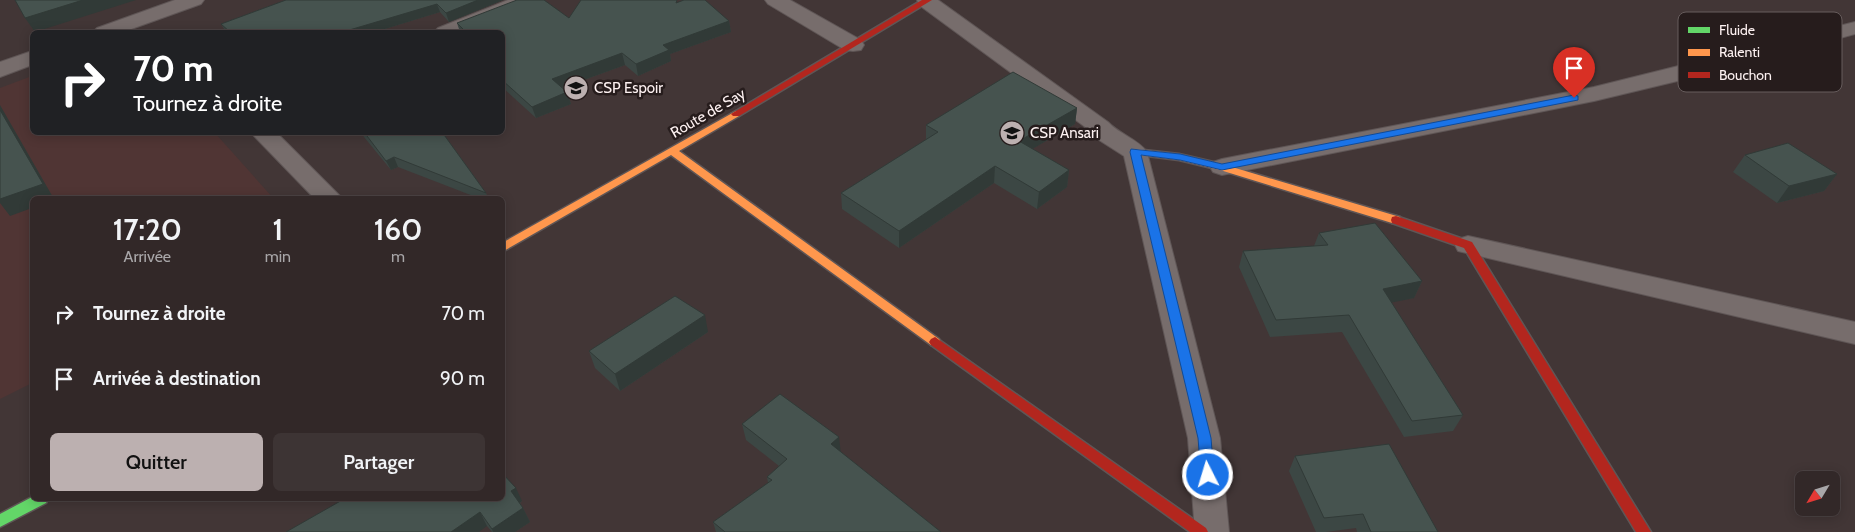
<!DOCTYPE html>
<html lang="fr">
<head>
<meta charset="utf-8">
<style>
  :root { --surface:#322828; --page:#3d3434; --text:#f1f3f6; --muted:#a8a6a8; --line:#4d4445; --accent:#bcb0b0 }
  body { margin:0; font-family:Cabin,sans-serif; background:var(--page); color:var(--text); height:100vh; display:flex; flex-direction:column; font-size:19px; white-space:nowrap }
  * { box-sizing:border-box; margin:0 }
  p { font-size:16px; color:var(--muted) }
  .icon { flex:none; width:28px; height:28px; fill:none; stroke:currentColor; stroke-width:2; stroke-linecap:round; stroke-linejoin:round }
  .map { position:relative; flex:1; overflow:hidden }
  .details { position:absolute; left:30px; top:196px; width:475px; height:305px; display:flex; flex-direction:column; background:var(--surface); border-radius:8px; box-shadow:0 2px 12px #0003,0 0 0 1px var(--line) }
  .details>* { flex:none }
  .guide { position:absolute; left:30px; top:30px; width:475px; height:105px; border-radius:8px; box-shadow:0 2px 12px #0003,0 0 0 1px var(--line); background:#202124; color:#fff; overflow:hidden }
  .needle { width:32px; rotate:232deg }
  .buttons { position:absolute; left:1795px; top:471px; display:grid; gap:10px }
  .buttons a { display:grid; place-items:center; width:45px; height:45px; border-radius:8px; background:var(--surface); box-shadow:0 2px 12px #0003,0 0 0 1px var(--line); font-size:25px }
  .pin { position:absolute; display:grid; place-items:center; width:42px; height:42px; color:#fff; margin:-51px -21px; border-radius:50% 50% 50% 0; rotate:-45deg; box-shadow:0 0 5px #0007 }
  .pin .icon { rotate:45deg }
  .me { position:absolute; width:55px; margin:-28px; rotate:355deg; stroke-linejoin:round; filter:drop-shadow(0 0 4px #0008) }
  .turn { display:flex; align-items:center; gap:18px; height:105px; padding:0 20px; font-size:22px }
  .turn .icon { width:65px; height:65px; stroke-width:2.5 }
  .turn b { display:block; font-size:35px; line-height:42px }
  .eta { display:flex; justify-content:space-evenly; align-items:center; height:85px; text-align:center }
  .eta b { font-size:30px; font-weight:600; line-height:35px }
  .button { display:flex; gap:10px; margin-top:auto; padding:10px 20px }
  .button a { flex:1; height:58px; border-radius:8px; background:var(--accent); color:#111; font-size:20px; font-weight:600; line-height:58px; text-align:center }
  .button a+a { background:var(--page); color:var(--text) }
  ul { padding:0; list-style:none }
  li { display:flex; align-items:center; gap:15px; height:65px; padding:0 20px }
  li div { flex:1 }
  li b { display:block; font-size:19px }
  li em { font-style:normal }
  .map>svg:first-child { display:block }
</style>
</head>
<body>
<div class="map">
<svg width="1855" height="532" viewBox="0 0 1855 532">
  <rect width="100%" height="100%" fill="#423636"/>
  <!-- built -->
  <path fill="#503534" d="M32,76V132L215,133L274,199H32V383L0,399V88Z"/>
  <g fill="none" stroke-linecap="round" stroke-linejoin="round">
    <defs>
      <g id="street">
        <path d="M175,0H204L201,4L123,32H93L97,28Z"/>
        <path d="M508,0H536L533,4L462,32H434L438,28Z"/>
        <path d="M765,0H790L861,40L864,45L861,50L853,51L845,50L768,4Z"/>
        <path d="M917,0H938L1108,122C1119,134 1138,139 1147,152L1220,438L1229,532H1195L1188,438L1124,156L1099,140L1092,132L919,5Z"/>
        <path d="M1855,22V34L1715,72L1594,101L1222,175L1213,172L1210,167L1213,162L1222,159L1594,87Z"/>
        <path d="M32,51V65L0,77V62Z"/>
        <path d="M250,132H276L343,199H315Z"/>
        <path d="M1468,236L1855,322V344L1458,251L1455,245L1458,239Z"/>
      </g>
      <path id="fast" d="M32,497V499H48L46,503L0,527V514Z"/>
      <g id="slow">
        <path d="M736,111L739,112V116L679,151L939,339L941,342L939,345H931L671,155L502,252V243Z"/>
        <path d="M1135,149L1179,154L1222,164L1400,217L1401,220L1400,223H1392L1220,170L1179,160L1131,154L1130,152Z"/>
      </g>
      <g id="jam">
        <path d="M922,0H932L739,116H733L731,114Z"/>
        <path d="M1396,216L1472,242L1651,532H1636L1464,248L1392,223L1391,220L1392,217Z"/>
        <path d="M935,337L1206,528L1208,532H1190L931,345L929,342L931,339Z"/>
      </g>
    </defs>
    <!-- street casing -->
    <use href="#street" stroke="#5f5656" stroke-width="2"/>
    <!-- fast casing -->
    <use href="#fast" stroke="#5f5656" stroke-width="3"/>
    <!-- slow casing -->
    <use href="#slow" stroke="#5f5656" stroke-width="3"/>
    <!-- jam casing -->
    <use href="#jam" stroke="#5f5656" stroke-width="3"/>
    <!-- street -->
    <use href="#street" fill="#776d6c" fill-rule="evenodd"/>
    <!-- fast -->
    <use href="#fast" fill="#63d668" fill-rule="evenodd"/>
    <!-- slow -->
    <use href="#slow" fill="#ff974d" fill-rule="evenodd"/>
    <!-- jam -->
    <use href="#jam" fill="#b3261e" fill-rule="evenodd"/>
  </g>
  <!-- wall -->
  <g fill="#3c4744">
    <path d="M286,0H503L449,22L440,12L375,32H226L221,24Z"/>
    <path d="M681,2L729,21L731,32L670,54L671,61L638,76L625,65L562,88L567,92L571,104L536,118L503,88L502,32H460L457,23L569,18Z"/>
    <path d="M1077,108L1075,124L1032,149L1069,170L1067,187L1037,209L994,183L899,248L842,209L841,193L926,140V125Z"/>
    <path d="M360,132H442L486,193L489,199H481L398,167L391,170Z"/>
    <path d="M1745,155L1837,174L1824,191L1777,203L1733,172Z"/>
    <path d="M1319,233L1422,281L1414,298L1391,302L1463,415L1453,431L1404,437L1342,332L1270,337L1239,267L1243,251L1314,246Z"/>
    <path d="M708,332L620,391L595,368L589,351Z"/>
    <path d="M742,424L840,452L941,532H716L713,522L768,483L767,477L779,466L746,440Z"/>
    <path d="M1295,456L1438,532H1357L1356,528L1326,532H1316L1289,471Z"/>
    <path d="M522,501L520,503L523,508L530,522L515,532H492L487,526L286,532Z"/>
  </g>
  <!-- shaded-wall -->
  <g fill="#313a37">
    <path d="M83,0H136L35,32L25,18Z"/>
    <path d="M478,0H503L449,22L446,13Z"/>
    <path d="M437,4L440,12L375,32H346V31Z"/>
    <path d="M729,21L731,32L670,54L671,61L638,76L636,64L663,45Z"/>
    <path d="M622,53L625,65L556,90L552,79Z"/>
    <path d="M567,92L571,104L536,118L532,107Z"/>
    <path d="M0,105L54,199H32V208L10,216L0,203Z"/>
    <path d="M1077,108L1075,124L1017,158L1019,141Z"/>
    <path d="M394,157L398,167L391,170L386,161Z"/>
    <path d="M995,166L994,183L899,248V231Z"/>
    <path d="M1069,170L1067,187L1037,209L1039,192Z"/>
    <path d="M1837,174L1824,191L1777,203L1789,186Z"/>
    <path d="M1422,281L1414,298L1375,306L1383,289Z"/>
    <path d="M705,315L708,332L620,391L615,374Z"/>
    <path d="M839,437L841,454L831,444Z"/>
    <path d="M516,488L522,501L517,505L511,491Z"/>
    <path d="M523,508L530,522L515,532H493L492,529Z"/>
    <path d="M480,512L487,526L479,532H451Z"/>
  </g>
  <!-- building -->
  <g fill="#46534f" stroke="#313a37">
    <path d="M15,0H83L25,18Z"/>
    <path d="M286,0H478L446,13L437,4L346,31L347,32H230L221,24Z"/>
    <path d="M517,0H544L569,18L581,0H677L676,3L684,0H705L729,21L663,45L669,50L636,64L622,53L552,79L567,92L532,107L502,80V76L506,74L502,70V32H466L457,23Z"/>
    <path d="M1013,72L1077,108L1019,141L1069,170L1039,192L995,166L899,231L841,193L938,132L926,125Z"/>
    <path d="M0,110L43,184L0,199Z"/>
    <path d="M364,132H442L486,193L394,157L386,161Z"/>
    <path d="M1788,143L1837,174L1789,186L1745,155Z"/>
    <path d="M1375,223L1422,281L1383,289L1463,415L1412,421L1349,315L1276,320L1243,251L1328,245L1319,233Z"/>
    <path d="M675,296L705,315L615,374L589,351Z"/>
    <path d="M780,394L839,437L831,444L941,532H725L713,522L772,480L767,477L787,459L742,424Z"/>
    <path d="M1389,444L1438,532H1371L1363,514L1324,518L1295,456Z"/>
    <path d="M502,473L516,488L511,491L523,508L492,529L480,512L451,532H286L344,499H502Z"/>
  </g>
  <!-- route -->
  <path fill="#1a73e8" stroke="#114b97" d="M1574,95L1578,96V100L1222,170L1180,160L1141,155L1211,438L1214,475L1212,479L1208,481L1203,479L1201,475L1198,438L1130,152L1131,149L1180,154L1222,164Z"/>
  <!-- icons -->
  <defs>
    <symbol id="school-disc" viewBox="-11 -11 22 22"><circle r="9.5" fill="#bcb0b0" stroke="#261c1c"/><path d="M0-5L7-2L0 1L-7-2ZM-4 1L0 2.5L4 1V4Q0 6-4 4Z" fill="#111"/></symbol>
  </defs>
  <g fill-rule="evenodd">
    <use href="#school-disc" x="562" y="74" width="28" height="28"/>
    <use href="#school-disc" x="998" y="119" width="28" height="28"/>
  </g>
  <g text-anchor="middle" stroke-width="5" stroke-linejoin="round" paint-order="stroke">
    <!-- poi labels -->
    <g font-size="15" fill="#fdf1f1" stroke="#261c1c" text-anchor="start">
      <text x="594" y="93">CSP Espoir</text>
      <text x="1030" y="138">CSP Ansari</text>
    </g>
    <!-- street labels -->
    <g font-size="15" fill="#fdf1f1" stroke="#261c1c">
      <text transform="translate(708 113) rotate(-30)" y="5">Route de Say</text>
    </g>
  </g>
  <!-- legend -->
  <rect x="1678" y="12" width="164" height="80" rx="8" fill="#261c1c" stroke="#665c5c" stroke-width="1"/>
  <rect x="1688" y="27" width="22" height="6" fill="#63d668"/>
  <rect x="1688" y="49" width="22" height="7" fill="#ff974d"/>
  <rect x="1688" y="72" width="22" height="6" fill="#b3261e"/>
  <g font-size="14" fill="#fdf1f1">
    <text x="1719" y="35">Fluide</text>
    <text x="1719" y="57">Ralenti</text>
    <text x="1719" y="80">Bouchon</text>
  </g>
</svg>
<div class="buttons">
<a><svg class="needle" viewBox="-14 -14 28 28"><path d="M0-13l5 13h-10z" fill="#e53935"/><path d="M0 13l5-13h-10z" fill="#a8a6a8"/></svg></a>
</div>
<div class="pin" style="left:1574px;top:98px;background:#d93025"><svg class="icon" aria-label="arrive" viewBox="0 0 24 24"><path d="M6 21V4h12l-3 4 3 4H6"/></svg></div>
<svg class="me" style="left:1208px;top:475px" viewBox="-20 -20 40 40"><circle r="17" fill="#1a73e8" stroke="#fff" stroke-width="3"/><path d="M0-11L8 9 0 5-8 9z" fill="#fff"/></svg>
<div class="guide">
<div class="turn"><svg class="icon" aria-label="right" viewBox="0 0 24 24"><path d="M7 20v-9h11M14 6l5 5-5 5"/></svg><div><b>70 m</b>Tournez à droite</div></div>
</div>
<section class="details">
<div class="eta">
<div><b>17:20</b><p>Arrivée</p></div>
<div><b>1</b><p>min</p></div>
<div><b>160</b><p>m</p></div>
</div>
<ul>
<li><svg class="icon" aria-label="right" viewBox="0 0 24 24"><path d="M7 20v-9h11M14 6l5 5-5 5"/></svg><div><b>Tournez à droite</b></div><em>70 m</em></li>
<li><svg class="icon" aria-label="arrive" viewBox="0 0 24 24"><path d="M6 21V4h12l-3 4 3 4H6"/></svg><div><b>Arrivée à destination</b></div><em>90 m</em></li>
</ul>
<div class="button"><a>Quitter</a><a>Partager</a></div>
</section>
</div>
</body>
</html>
